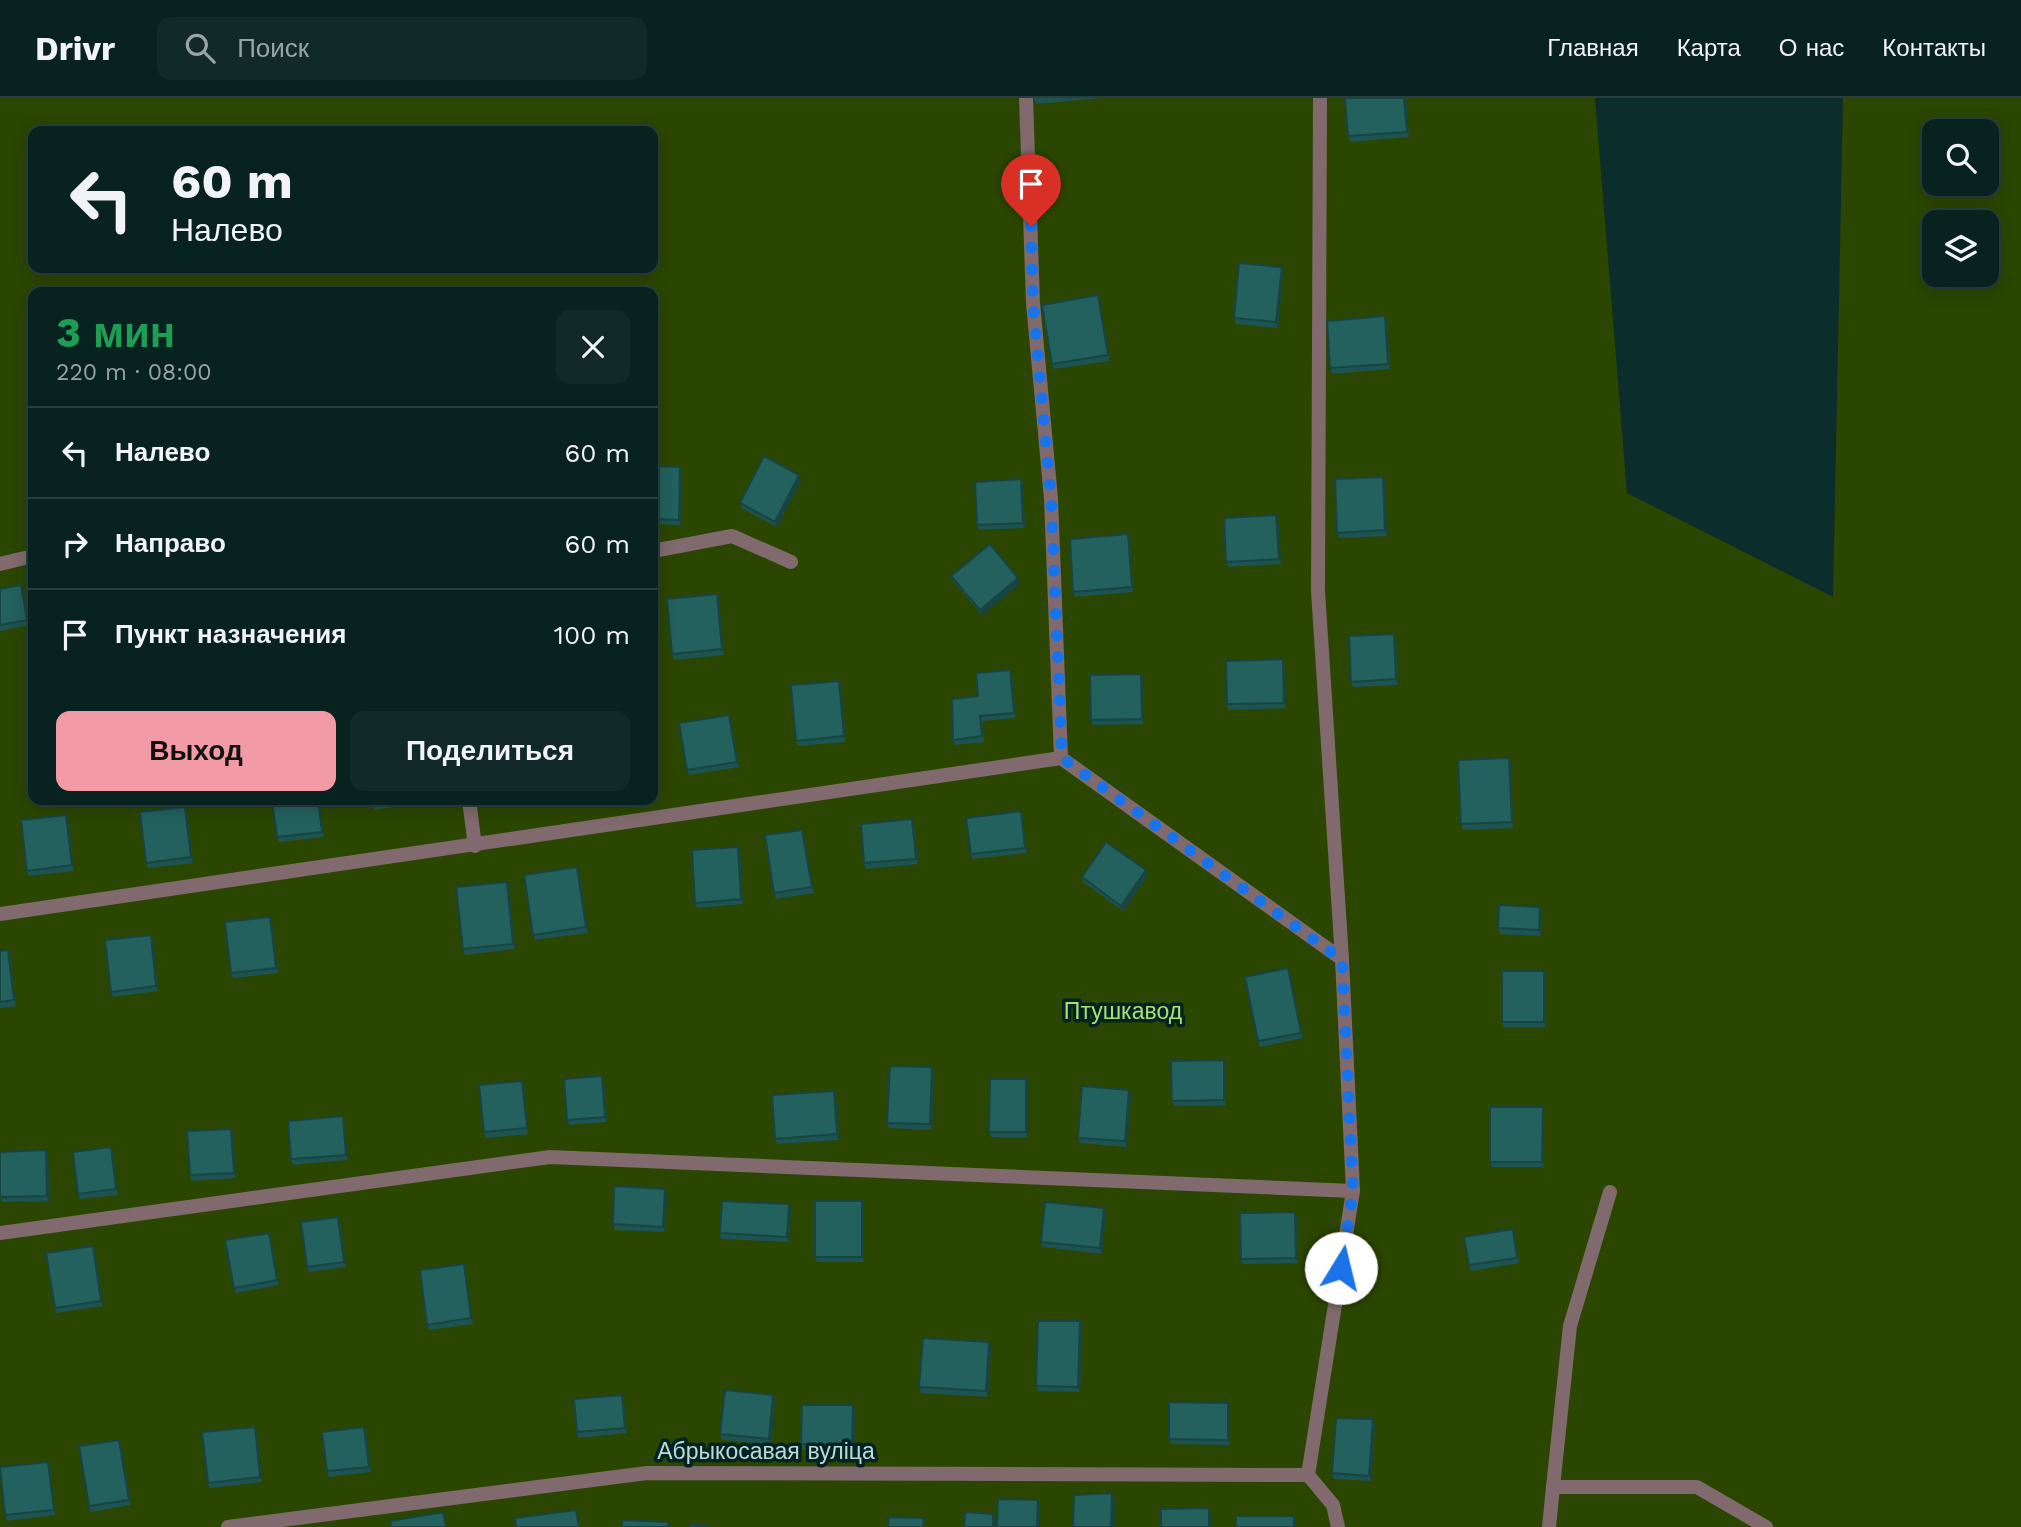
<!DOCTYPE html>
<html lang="ru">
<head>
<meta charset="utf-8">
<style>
  :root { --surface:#082220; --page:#112a29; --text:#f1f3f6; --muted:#98a4a5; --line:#293f3e; --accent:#f39aa7 }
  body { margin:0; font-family:"Work Sans",sans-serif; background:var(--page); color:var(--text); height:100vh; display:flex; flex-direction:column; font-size:26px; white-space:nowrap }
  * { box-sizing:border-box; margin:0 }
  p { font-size:23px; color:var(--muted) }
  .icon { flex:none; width:38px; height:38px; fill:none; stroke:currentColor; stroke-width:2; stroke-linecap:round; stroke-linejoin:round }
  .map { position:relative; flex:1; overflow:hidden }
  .details { position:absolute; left:28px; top:189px; width:630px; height:518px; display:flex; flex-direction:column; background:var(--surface); border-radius:14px; box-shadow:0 4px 18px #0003,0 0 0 2px var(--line) }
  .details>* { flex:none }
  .banner { position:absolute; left:28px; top:28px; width:630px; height:147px; border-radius:14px; box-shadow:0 4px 18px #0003,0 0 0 2px var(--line); background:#082220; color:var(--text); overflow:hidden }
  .buttons { position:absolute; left:1922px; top:21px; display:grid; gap:14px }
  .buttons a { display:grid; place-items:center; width:77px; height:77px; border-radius:14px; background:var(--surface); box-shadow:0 4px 18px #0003,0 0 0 2px var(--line); font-size:35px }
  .pin { position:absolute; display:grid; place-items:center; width:60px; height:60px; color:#fff; margin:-72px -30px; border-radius:50% 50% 50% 0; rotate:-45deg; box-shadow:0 0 7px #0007 }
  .pin .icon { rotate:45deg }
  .me { position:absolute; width:77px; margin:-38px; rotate:9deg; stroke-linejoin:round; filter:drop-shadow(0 0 5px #0008) }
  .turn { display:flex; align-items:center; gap:24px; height:147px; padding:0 28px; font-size:32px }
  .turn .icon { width:91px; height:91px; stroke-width:2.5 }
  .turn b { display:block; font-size:49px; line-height:60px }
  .round { display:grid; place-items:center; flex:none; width:74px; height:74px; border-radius:14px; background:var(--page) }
  .headline { display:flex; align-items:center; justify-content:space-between; height:119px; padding:0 28px }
  h1 { font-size:42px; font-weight:700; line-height:52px; color:#1e9e55 }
  .button { display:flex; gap:14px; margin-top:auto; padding:14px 28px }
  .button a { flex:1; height:80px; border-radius:14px; background:var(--accent); color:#111; font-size:28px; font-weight:700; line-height:80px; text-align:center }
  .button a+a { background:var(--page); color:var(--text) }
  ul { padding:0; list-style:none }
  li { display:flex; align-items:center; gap:21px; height:91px; padding:0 28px; border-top:2px solid var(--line) }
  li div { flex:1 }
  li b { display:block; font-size:26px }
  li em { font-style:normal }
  header { display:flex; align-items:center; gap:42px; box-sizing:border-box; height:98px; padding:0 35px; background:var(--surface); border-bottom:2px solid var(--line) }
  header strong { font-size:33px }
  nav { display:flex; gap:38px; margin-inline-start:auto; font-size:24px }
  .search { width:490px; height:63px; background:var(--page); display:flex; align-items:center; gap:18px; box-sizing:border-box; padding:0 24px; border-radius:14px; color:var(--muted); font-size:26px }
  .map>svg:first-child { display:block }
</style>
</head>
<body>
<header>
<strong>Drivr</strong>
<div class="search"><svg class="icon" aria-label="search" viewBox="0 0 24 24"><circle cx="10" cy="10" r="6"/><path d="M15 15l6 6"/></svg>Поиск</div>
<nav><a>Главная</a><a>Карта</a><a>О нас</a><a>Контакты</a></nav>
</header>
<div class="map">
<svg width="2021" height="1429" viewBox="0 0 2021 1429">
  <rect width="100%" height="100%" fill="#0b2d2b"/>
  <!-- green -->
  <path fill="#2b4600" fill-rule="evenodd" d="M0,0H1595L1627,395L1833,499L1843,0H2021V1429H0ZM33,33H653V170H33ZM1934,33H1986V86H1934ZM1934,124H1986V177H1934ZM33,194H653V702H33Z"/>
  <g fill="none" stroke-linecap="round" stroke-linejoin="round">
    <!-- lane -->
    <g stroke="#806a6d" stroke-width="14">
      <path d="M1026,0L1033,205L1051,401L1061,660"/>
      <path d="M1320,0L1318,493L1342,861"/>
      <path d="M653,453L732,438L791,464"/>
      <path d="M0,466L33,458"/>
      <path d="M469,702L475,748"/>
      <path d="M1308,1377L1333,1407L1338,1429"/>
      <path d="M1553,1389L1570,1228L1610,1094"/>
    </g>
    <!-- street -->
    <g stroke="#806a6d" stroke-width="14">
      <path d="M0,816L1061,660L1342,861L1353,1093L1308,1377L647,1375L228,1429"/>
      <path d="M0,1135L550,1059L1353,1093"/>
      <path d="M1549,1429L1553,1389H1697L1766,1429"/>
    </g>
  </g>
  <!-- wall -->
  <g fill="#1d5351">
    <path d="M1034,0H1102L1036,6Z"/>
    <path d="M1345,0H1406L1409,39L1350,44L1348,38Z"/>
    <path d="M1282,169L1283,175L1278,230L1236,226L1234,220Z"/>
    <path d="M1100,203L1110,263L1054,271L1052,266Z"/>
    <path d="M1387,223L1390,271L1332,276L1330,270Z"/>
    <path d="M653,368L680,369L682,374L681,427L653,426Z"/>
    <path d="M799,377L801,382L777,429L741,410L740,405Z"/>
    <path d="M1021,381L1023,387L1025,430L979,432L977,427Z"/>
    <path d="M1385,384L1387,438L1339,440L1337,435Z"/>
    <path d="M1276,417L1278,422L1281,466L1228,469L1226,464Z"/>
    <path d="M1128,436L1130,442L1133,494L1075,499L1073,494Z"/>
    <path d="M951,478L1018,480L1020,486L982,517L953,483Z"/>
    <path d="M21,487L23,493L29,527L0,533V491Z"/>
    <path d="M717,496L719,501L724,557L674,562L672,556Z"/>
    <path d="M1396,541L1398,587L1353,589L1351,584Z"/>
    <path d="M1284,566L1286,610L1228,612L1227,606Z"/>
    <path d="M1012,578L1016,620L982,623L984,644L955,647L953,642L978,598Z"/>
    <path d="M1143,581L1144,626L1093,627L1091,622Z"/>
    <path d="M841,588L846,644L798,648L796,643Z"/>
    <path d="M731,622L739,669L689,677L687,672Z"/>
    <path d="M1509,660L1511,665L1513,730L1463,732L1461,726Z"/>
    <path d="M272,702H319L324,739L279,744L277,739Z"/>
    <path d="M372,702H424L425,704L374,712Z"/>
    <path d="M1021,713L1022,719L1027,755L973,761L971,756Z"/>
    <path d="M187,714L193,765L148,770L146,765Z"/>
    <path d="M68,722L74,773L29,778L27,773Z"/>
    <path d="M914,727L918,766L866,771L864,765Z"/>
    <path d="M802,732L804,737L814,795L776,801L774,795Z"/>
    <path d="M740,754L743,806L697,810L695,805Z"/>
    <path d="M577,769L579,774L588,835L535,842L533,837Z"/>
    <path d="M1146,772L1148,777L1123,813L1083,784L1082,779Z"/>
    <path d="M509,789L515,851L465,857L463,851Z"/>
    <path d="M1542,814L1541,838L1500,836L1498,830Z"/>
    <path d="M272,824L278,875L233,880L231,875Z"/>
    <path d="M153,842L158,893L113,899L111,894Z"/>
    <path d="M0,853L10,857L16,908L0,910Z"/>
    <path d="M1544,873L1546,878V929H1504L1502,924Z"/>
    <path d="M1290,876L1303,940L1260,949L1258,943Z"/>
    <path d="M1226,968V1007L1174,1008L1172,1003Z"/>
    <path d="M932,969L934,974L932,1032L889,1030L887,1025Z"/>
    <path d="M604,983L607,1024L569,1027L567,1022Z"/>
    <path d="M1028,986V1040L991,1039L989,1034Z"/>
    <path d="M524,988L528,1036L486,1040L484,1034Z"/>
    <path d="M1131,997L1127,1049L1080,1045L1078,1040Z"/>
    <path d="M836,999L839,1042L777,1046L775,1041Z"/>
    <path d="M1543,1009L1544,1015V1069H1492L1490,1064Z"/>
    <path d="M344,1024L348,1062L293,1067L291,1061Z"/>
    <path d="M233,1036L236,1080L192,1083L190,1077Z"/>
    <path d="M111,1049L113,1055L118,1097L80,1101L78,1096Z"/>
    <path d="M46,1052L48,1058L49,1103L1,1104L0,1054Z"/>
    <path d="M665,1091L667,1096L665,1134L615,1132L613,1126Z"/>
    <path d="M862,1103L864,1108V1164H817L815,1159Z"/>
    <path d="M789,1106L791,1111L789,1144L721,1141L720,1135Z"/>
    <path d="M1295,1114L1297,1120L1298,1165L1243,1166L1241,1161Z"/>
    <path d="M1106,1115L1102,1156L1043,1149L1041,1144Z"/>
    <path d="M340,1124L346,1169L309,1174L307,1169Z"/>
    <path d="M1513,1131L1515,1137L1519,1165L1471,1173L1469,1167Z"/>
    <path d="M271,1140L279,1187L236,1195L234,1190Z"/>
    <path d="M93,1148L95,1154L103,1208L56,1215L55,1210Z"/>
    <path d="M464,1166L465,1171L473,1226L429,1232L427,1227Z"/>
    <path d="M1080,1223L1082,1229L1080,1294L1038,1293L1036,1288Z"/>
    <path d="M991,1249L988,1299L921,1295L919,1289Z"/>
    <path d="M622,1297L624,1302L627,1335L579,1340L577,1334Z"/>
    <path d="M773,1297L775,1302L771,1347L722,1342L720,1336Z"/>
    <path d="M1228,1305L1230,1310V1347L1171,1346L1169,1341Z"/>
    <path d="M855,1313L854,1353L803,1352L801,1346Z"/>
    <path d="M1373,1321L1375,1327L1371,1383L1334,1381L1332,1375Z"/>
    <path d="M255,1329L257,1334L262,1384L210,1390L208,1385Z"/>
    <path d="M364,1329L366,1334L371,1374L329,1379L327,1373Z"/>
    <path d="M121,1347L131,1407L91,1414L89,1408Z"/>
    <path d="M50,1369L55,1417L7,1423L5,1417Z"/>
  </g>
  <!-- shaded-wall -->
  <g fill="#184442">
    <path d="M1404,0H1406L1409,39L1407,34Z"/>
    <path d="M1282,169L1283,175L1278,230L1276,224Z"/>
    <path d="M1098,197L1100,203L1110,263L1108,257Z"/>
    <path d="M1385,218L1387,223L1390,271L1388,266Z"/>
    <path d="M680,369L682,374L681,427L679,422Z"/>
    <path d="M799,377L801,382L777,429L775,424Z"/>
    <path d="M1383,379L1385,384L1387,438L1385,432Z"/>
    <path d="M1021,381L1023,387L1025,430L1023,425Z"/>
    <path d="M1276,417L1278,422L1281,466L1279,461Z"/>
    <path d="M1128,436L1130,442L1133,494L1132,489Z"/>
    <path d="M1018,480L1020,486L982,517L980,512Z"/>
    <path d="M21,487L23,493L29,527L27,522Z"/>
    <path d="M717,496L719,501L724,557L722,551Z"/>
    <path d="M1394,536L1396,541L1398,587L1396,581Z"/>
    <path d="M1283,561L1284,566L1286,610L1284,605Z"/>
    <path d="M1010,572L1012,578L1016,620L1014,615Z"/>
    <path d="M1141,576L1143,581L1144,626L1142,621Z"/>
    <path d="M839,583L841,588L846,644L844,638Z"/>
    <path d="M729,617L731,622L739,669L737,664Z"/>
    <path d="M1509,660L1511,665L1513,730L1512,724Z"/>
    <path d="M318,702H319L324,739L322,734Z"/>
    <path d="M185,709L187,714L193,765L191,759Z"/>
    <path d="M1021,713L1022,719L1027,755L1025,750Z"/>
    <path d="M66,717L68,722L74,773L72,767Z"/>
    <path d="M912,721L914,727L918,766L916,761Z"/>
    <path d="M802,732L804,737L814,795L812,789Z"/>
    <path d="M738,749L740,754L743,806L741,801Z"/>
    <path d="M577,769L579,774L588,835L586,829Z"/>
    <path d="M1146,772L1148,777L1123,813L1121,808Z"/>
    <path d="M507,784L509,789L515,851L513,846Z"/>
    <path d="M1540,809L1542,814L1541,838L1539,832Z"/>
    <path d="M270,819L272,824L278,875L276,870Z"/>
    <path d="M151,837L153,842L158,893L156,888Z"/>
    <path d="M8,852L10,857L16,908L14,902Z"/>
    <path d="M1288,870L1290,876L1303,940L1301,935Z"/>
    <path d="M1544,873L1546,878V929L1544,924Z"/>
    <path d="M1224,962L1226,968V1007L1224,1002Z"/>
    <path d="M932,969L934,974L932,1032L930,1026Z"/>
    <path d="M602,978L604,983L607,1024L605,1019Z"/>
    <path d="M1026,981L1028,986V1040L1026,1034Z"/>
    <path d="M522,983L524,988L528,1036L527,1030Z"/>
    <path d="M1129,992L1131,997L1127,1049L1125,1043Z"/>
    <path d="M834,993L836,999L839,1042L837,1036Z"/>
    <path d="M1543,1009L1544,1015V1069L1542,1064Z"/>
    <path d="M343,1018L344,1024L348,1062L346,1057Z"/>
    <path d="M231,1031L233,1036L236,1080L234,1075Z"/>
    <path d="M111,1049L113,1055L118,1097L116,1091Z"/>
    <path d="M46,1052L48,1058L49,1103L47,1098Z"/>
    <path d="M665,1091L667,1096L665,1134L663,1129Z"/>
    <path d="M862,1103L864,1108V1164L862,1159Z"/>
    <path d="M789,1106L791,1111L789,1144L787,1139Z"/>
    <path d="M1104,1110L1106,1115L1102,1156L1100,1150Z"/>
    <path d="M1295,1114L1297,1120L1298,1165L1296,1160Z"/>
    <path d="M338,1119L340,1124L346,1169L344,1164Z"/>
    <path d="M1513,1131L1515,1137L1519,1165L1517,1160Z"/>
    <path d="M269,1135L271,1140L279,1187L277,1182Z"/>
    <path d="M93,1148L95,1154L103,1208L101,1203Z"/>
    <path d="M464,1166L465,1171L473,1226L471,1220Z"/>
    <path d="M1080,1223L1082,1229L1080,1294L1078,1289Z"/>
    <path d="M989,1244L991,1249L988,1299L986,1293Z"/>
    <path d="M622,1297L624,1302L627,1335L625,1330Z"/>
    <path d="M773,1297L775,1302L771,1347L769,1341Z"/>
    <path d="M1228,1305L1230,1310V1347L1228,1342Z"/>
    <path d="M853,1307L855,1313L854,1353L852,1347Z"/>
    <path d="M1373,1321L1375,1327L1371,1383L1369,1378Z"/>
    <path d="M255,1329L257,1334L262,1384L260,1379Z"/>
    <path d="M364,1329L366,1334L371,1374L369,1369Z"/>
    <path d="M119,1342L121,1347L131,1407L129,1402Z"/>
    <path d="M48,1364L50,1369L55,1417L54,1412Z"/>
    <path d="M1112,1395L1116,1406L1115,1429H1111Z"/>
    <path d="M1038,1402L1040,1407L1039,1429H1037Z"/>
    <path d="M1209,1410L1211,1415V1429H1209Z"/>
    <path d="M993,1416L995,1421V1429H993Z"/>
  </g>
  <!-- building -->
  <g fill="#22615e" stroke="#184442" stroke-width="2">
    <path d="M1345,0H1404L1407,34L1348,38Z"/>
    <path d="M1239,165L1282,169L1276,224L1234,220Z"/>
    <path d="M1098,197L1108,257L1052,266L1042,207Z"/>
    <path d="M1385,218L1388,266L1330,270L1327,223Z"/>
    <path d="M33,354V394H30L26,355Z"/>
    <path d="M764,358L799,377L775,424L740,405Z"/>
    <path d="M653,368L680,369L679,422L653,421Z"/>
    <path d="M1383,379L1385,432L1337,435L1335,381Z"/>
    <path d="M1021,381L1023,425L977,427L975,384Z"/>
    <path d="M1276,417L1279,461L1226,464L1224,420Z"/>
    <path d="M1128,436L1132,489L1073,494L1070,441Z"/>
    <path d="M990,446L1018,480L980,512L951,478Z"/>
    <path d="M21,487L27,522L0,527V491Z"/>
    <path d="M717,496L722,551L672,556L667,501Z"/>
    <path d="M1394,536L1396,581L1351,584L1349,538Z"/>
    <path d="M1283,561L1284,605L1227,606L1226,563Z"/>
    <path d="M1010,572L1014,615L980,618L982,638L953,642L952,601L978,598L976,575Z"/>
    <path d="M1141,576L1142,621L1091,622L1090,577Z"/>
    <path d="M839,583L844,638L796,643L791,587Z"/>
    <path d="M729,617L737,664L687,672L679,625Z"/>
    <path d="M1509,660L1512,724L1461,726L1458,662Z"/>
    <path d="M272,702H318L322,734L277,739Z"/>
    <path d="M372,702H402L372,707Z"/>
    <path d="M185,709L191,759L146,765L140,714Z"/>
    <path d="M1021,713L1025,750L971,756L966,720Z"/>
    <path d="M66,717L72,767L27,773L21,722Z"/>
    <path d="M912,721L916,761L864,765L861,726Z"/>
    <path d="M802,732L812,789L774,795L765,737Z"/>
    <path d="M1106,744L1146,772L1121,808L1082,779Z"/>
    <path d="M738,749L741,801L695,805L692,752Z"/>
    <path d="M577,769L586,829L533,837L524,777Z"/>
    <path d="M507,784L513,846L463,851L456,789Z"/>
    <path d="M1499,807L1540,809L1539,832L1498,830Z"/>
    <path d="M270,819L276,870L231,875L225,824Z"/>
    <path d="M151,837L156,888L111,894L105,842Z"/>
    <path d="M8,852L14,902L0,904V853Z"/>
    <path d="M1288,870L1301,935L1258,943L1245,879Z"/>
    <rect x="1502" y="873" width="42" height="51"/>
    <path d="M1224,962V1002L1172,1003L1171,963Z"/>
    <path d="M890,968L932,969L930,1026L887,1025Z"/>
    <path d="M602,978L605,1019L567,1022L564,981Z"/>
    <path d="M990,981H1026V1034H989Z"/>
    <path d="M522,983L527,1030L484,1034L479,987Z"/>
    <path d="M1082,988L1129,992L1125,1043L1078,1040Z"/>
    <path d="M834,993L837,1036L775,1041L772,997Z"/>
    <path d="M1490,1009H1543L1542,1064H1490Z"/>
    <path d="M343,1018L346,1057L291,1061L288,1023Z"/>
    <path d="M231,1031L234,1075L190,1077L187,1033Z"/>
    <path d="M111,1049L116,1091L78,1096L73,1054Z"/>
    <path d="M46,1052L47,1098L0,1099V1054Z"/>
    <path d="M614,1088L665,1091L663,1129L613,1126Z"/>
    <path d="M722,1103L789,1106L787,1139L720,1135Z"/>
    <rect x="815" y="1103" width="47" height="56"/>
    <path d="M1045,1104L1104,1110L1100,1150L1041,1144Z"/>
    <path d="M1295,1114L1296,1160L1241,1161L1240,1115Z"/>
    <path d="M338,1119L344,1164L307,1169L301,1124Z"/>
    <path d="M1513,1131L1517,1160L1469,1167L1464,1139Z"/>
    <path d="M269,1135L277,1182L234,1190L225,1142Z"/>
    <path d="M93,1148L101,1203L55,1210L46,1155Z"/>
    <path d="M464,1166L471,1220L427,1227L420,1172Z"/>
    <path d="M1038,1223H1080L1078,1289L1036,1288Z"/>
    <path d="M923,1240L989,1244L986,1293L919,1289Z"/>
    <path d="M725,1292L773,1297L769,1341L720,1336Z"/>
    <path d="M622,1297L625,1330L577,1334L574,1301Z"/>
    <path d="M1169,1304L1228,1305V1342L1169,1341Z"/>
    <path d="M802,1307H853L852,1347L801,1346Z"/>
    <path d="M1336,1320L1373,1321L1369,1378L1332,1375Z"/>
    <path d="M255,1329L260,1379L208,1385L202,1334Z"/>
    <path d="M364,1329L369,1369L327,1373L322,1334Z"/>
    <path d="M119,1342L129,1402L89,1408L79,1348Z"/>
    <path d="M48,1364L54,1412L5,1417L0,1369Z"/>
    <path d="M1112,1395L1111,1429H1073L1074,1397Z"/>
    <path d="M998,1401L1038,1402L1037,1429H997Z"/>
    <path d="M1209,1410V1429H1161V1411Z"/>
    <path d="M576,1412L579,1429H516L515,1420Z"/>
    <path d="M443,1414L446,1429H391L390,1423Z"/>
    <path d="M965,1414L993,1416V1429H964Z"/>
    <rect x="1236" y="1418" width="58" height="11"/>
    <path d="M889,1419L924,1420L923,1429H888Z"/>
    <path d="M622,1422L668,1424V1429H622Z"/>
    <path d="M690,1426L710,1429H690Z"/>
  </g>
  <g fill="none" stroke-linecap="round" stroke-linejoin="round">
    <!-- route -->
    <path stroke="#1a73e8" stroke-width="12" stroke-dasharray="0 21.6" d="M1031,128L1033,205L1051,401L1062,660L1342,862L1353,1093L1341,1170"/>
  </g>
  <g text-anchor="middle" stroke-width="7" stroke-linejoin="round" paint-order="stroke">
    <!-- park labels -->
    <g font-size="23" fill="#abdf73" stroke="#022321">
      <text x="1123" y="921">Птушкавод</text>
    </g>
    <!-- street labels -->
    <g font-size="23" fill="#bbd9d7" stroke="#022321">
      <text x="766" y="1361">Абрыкосавая вуліца</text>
    </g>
  </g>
</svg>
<div class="buttons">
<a><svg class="icon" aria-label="search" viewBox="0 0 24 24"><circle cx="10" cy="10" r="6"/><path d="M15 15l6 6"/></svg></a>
<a><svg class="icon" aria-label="layers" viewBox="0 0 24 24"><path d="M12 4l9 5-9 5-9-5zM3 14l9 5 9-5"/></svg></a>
</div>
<div class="pin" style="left:1031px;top:128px;background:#d93025"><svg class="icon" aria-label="arrive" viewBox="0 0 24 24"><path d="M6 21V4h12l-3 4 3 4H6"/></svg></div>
<svg class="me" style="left:1341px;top:1170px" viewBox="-20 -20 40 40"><circle r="19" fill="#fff"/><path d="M0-13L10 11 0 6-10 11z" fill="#1a73e8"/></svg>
<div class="banner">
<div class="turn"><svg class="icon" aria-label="left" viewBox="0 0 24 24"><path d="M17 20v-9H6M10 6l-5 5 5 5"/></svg><div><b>60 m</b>Налево</div></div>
</div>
<section class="details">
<div class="headline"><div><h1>3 мин</h1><p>220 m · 08:00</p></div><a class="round"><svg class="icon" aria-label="close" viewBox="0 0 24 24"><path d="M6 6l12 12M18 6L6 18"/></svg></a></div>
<ul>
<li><svg class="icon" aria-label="left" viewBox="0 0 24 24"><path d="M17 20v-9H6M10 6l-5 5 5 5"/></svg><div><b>Налево</b></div><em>60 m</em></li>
<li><svg class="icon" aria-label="right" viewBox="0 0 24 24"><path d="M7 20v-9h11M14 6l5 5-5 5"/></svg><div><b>Направо</b></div><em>60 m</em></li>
<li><svg class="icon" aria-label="arrive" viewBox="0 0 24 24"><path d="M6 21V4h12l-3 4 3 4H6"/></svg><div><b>Пункт назначения</b></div><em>100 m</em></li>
</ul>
<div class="button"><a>Выход</a><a>Поделиться</a></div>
</section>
</div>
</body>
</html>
